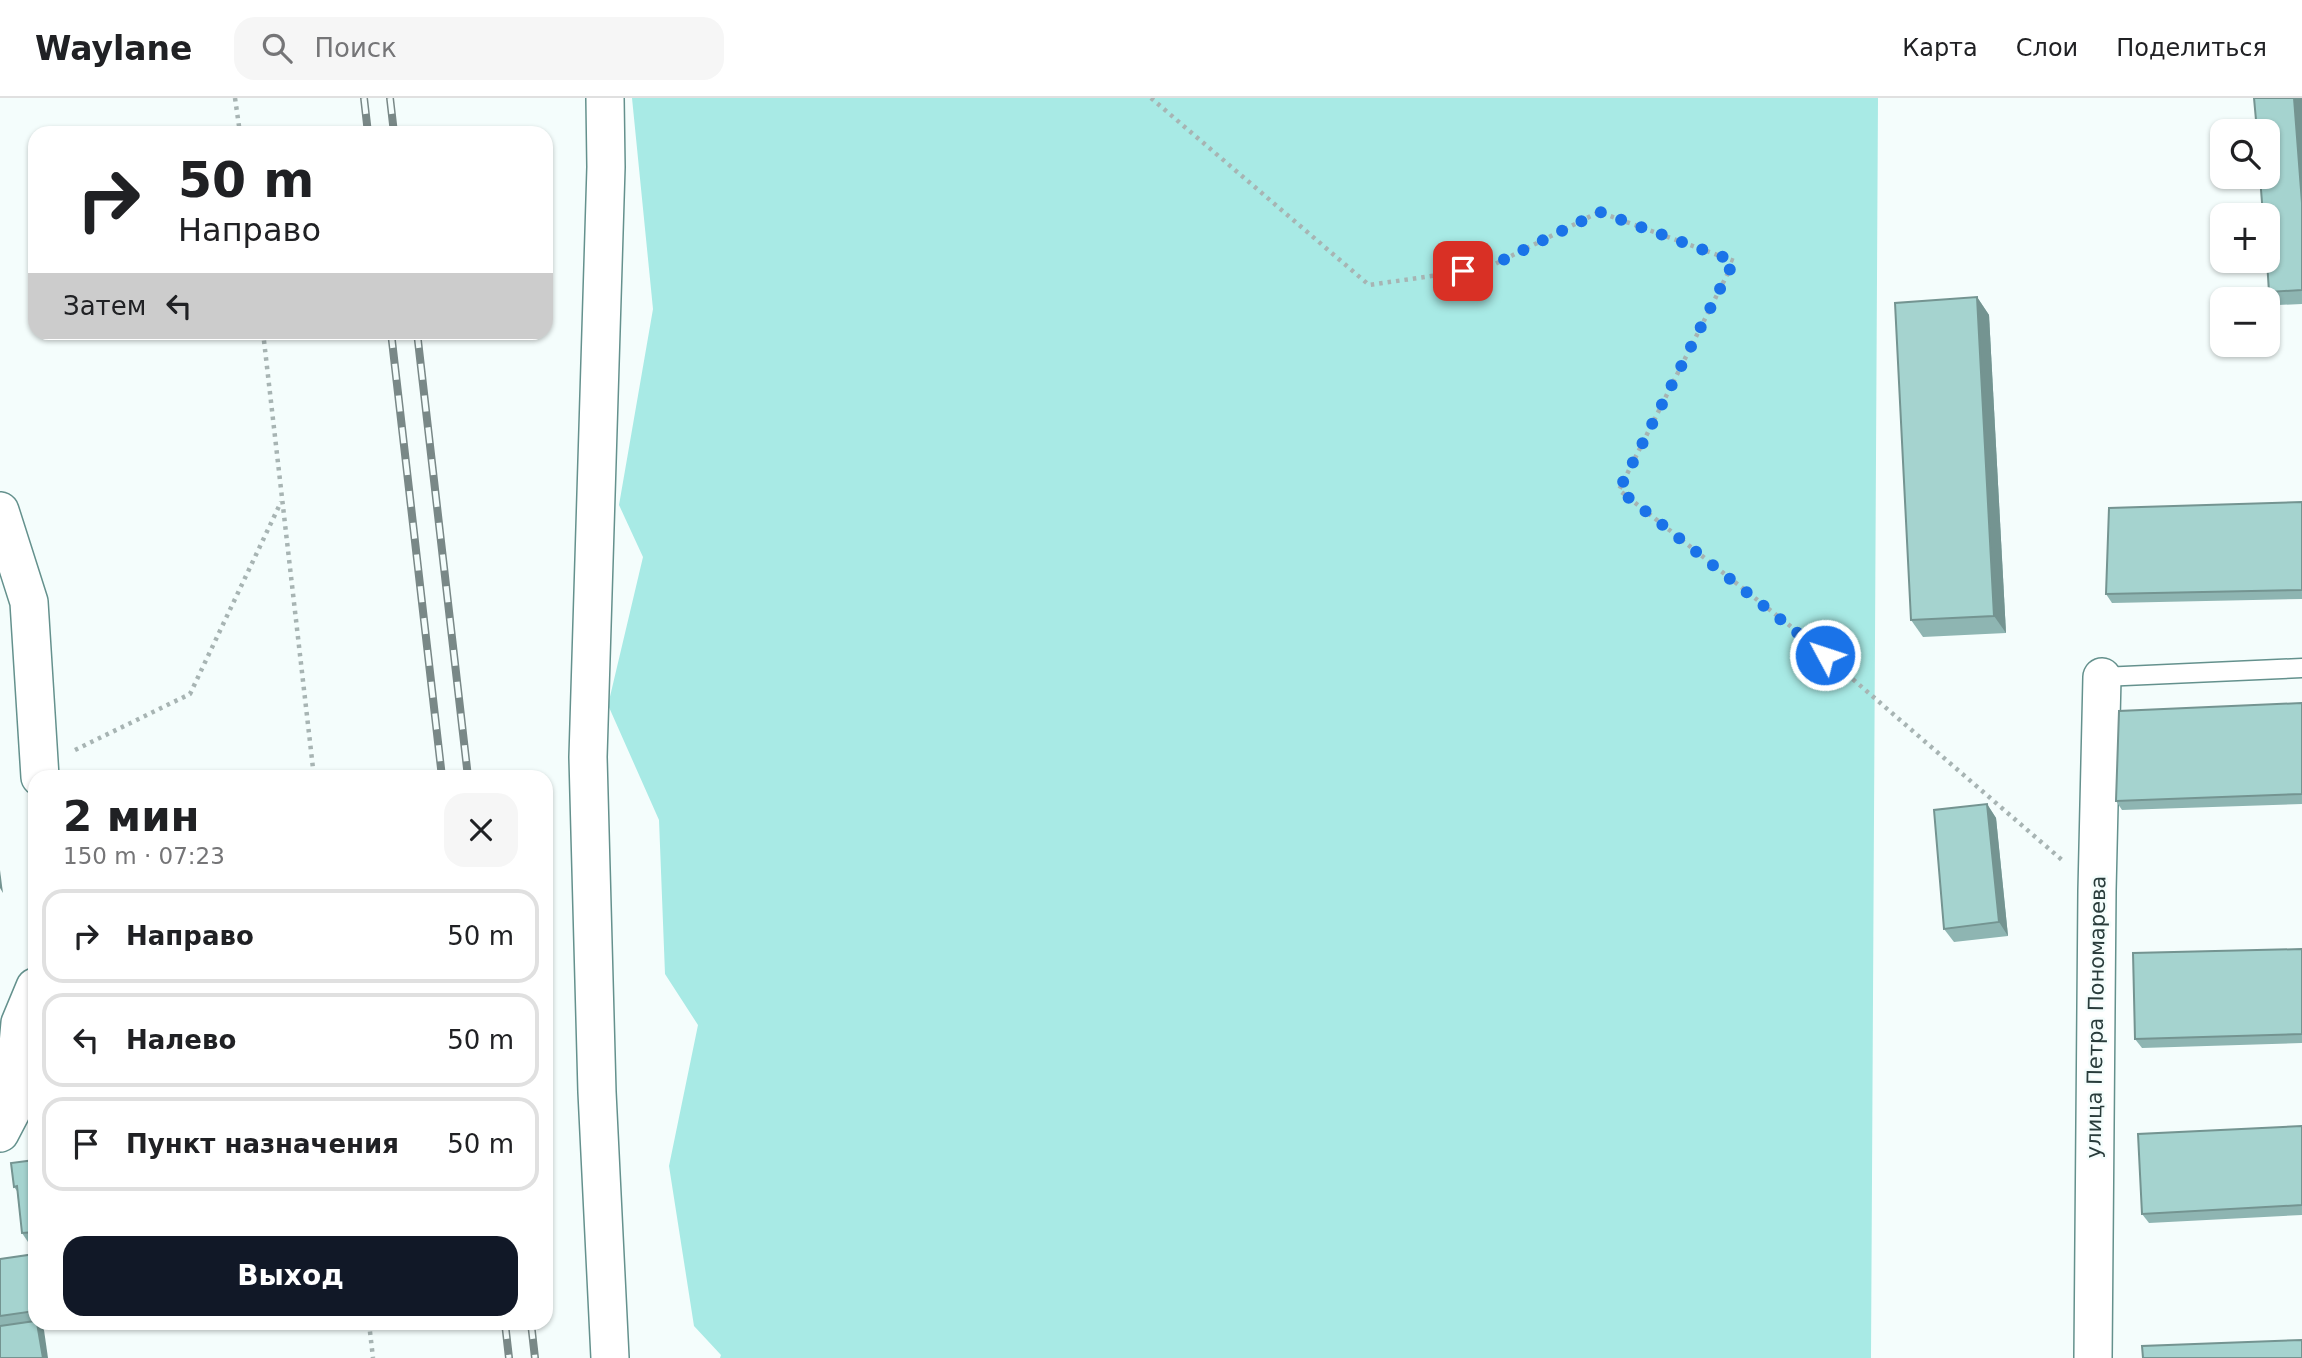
<!DOCTYPE html>
<html lang="ru">
<head>
<meta charset="utf-8">
<style>
  :root { --surface:#fff; --page:#f6f6f6; --text:#202124; --muted:#757577; --line:#e0e0e0; --accent:#111827 }
  body { margin:0; font-family:"DejaVu Sans",sans-serif; background:var(--page); color:var(--text); height:100vh; display:flex; flex-direction:column; font-size:26px; white-space:nowrap }
  * { box-sizing:border-box; margin:0 }
  p { font-size:23px; color:var(--muted) }
  .icon { flex:none; width:38px; height:38px; fill:none; stroke:currentColor; stroke-width:2; stroke-linecap:round; stroke-linejoin:round }
  .map { position:relative; flex:1; overflow:hidden }
  .drawer { position:absolute; left:28px; top:672px; width:525px; height:560px; display:flex; flex-direction:column; background:var(--surface); border-radius:21px; box-shadow:0 2px 5px #0004 }
  .drawer>* { flex:none }
  .hud { position:absolute; left:28px; top:28px; width:525px; height:214px; border-radius:21px; box-shadow:0 2px 5px #0004; background:#fff; color:var(--text); overflow:hidden }
  .buttons { position:absolute; left:2210px; top:21px; display:grid; gap:14px }
  .buttons a { display:grid; place-items:center; width:70px; height:70px; border-radius:14px; background:var(--surface); box-shadow:0 2px 5px #0004; font-size:35px }
  .pin { position:absolute; display:grid; place-items:center; width:60px; height:60px; color:#fff; margin:-30px; border-radius:14px; box-shadow:0 4px 10px #0006 }
  .me { position:absolute; width:77px; margin:-38px; rotate:310deg; stroke-linejoin:round; filter:drop-shadow(0 0 5px #0008) }
  .turn { display:flex; align-items:center; gap:24px; height:147px; padding:0 35px; font-size:32px }
  .turn .icon { width:91px; height:91px; stroke-width:2.5 }
  .turn b { display:block; font-size:49px; line-height:60px }
  .then { display:flex; align-items:center; height:66px; padding:0 35px; background:#0003; gap:14px; font-size:26px }
  .round { display:grid; place-items:center; flex:none; width:74px; height:74px; border-radius:21px; background:var(--page) }
  .headline { display:flex; align-items:center; justify-content:space-between; height:119px; padding:0 35px }
  h1 { font-size:42px; font-weight:600; line-height:52px }
  .primary-button { display:flex; gap:14px; margin-top:auto; padding:14px 35px }
  .primary-button a { flex:1; height:80px; border-radius:21px; background:var(--accent); color:#fff; font-size:28px; font-weight:600; line-height:80px; text-align:center }
  ul { padding:0; list-style:none }
  li { display:flex; align-items:center; gap:21px; height:94px; margin:0 14px 10px; padding:0 21px; border:4px solid var(--line); border-radius:21px }
  li div { flex:1 }
  li b { display:block; font-size:26px }
  li em { font-style:normal }
  header { display:flex; align-items:center; gap:42px; box-sizing:border-box; height:98px; padding:0 35px; background:var(--surface); border-bottom:2px solid var(--line) }
  header strong { font-size:33px }
  nav { display:flex; gap:38px; margin-inline-start:auto; font-size:24px }
  .search { width:490px; height:63px; background:var(--page); display:flex; align-items:center; gap:18px; box-sizing:border-box; padding:0 24px; border-radius:21px; color:var(--muted); font-size:26px }
  .map>svg:first-child { display:block }
</style>
</head>
<body>
<header>
<strong>Waylane</strong>
<div class="search"><svg class="icon" aria-label="search" viewBox="0 0 24 24"><circle cx="10" cy="10" r="6"/><path d="M15 15l6 6"/></svg>Поиск</div>
<nav><a>Карта</a><a>Слои</a><a>Поделиться</a></nav>
</header>
<div class="map">
<svg width="2302" height="1260" viewBox="0 0 2302 1260">
  <rect width="100%" height="100%" fill="#f4fdfc"/>
  <!-- green -->
  <path fill="#a8eae5" d="M632,0H1878L1871,1260H720L721,1257L694,1228L669,1068L698,927L665,876L659,722L608,607L643,459L619,407L653,211Z"/>
  <g fill="none" stroke-linecap="round" stroke-linejoin="round">
    <defs>
      <path id="lane" d="M2102,579L2302,570"/>
      <g id="street">
        <path d="M605,0L606,69L588,659L597,994L610,1260"/>
        <path d="M0,413L29,504L40,679"/>
        <path d="M0,1035L12,1012L20,925L35,889"/>
        <path d="M2093,1260L2097,793L2102,579"/>
      </g>
    </defs>
    <!-- lane casing -->
    <use href="#lane" stroke="#64918d" stroke-width="21"/>
    <!-- street casing -->
    <use href="#street" stroke="#64918d" stroke-width="40"/>
    <!-- path -->
    <g stroke="#a7b4b3" stroke-width="4.5" stroke-dasharray="3.5 5" stroke-linecap="butt">
      <path d="M235,0L240,35"/>
      <path d="M1151,0L1369,187L1487,170L1599,114L1734,163L1619,392L1804,539L2062,762"/>
      <path d="M263,234L314,679"/>
      <path d="M75,652L190,596L281,404"/>
      <path d="M369,1225L373,1260"/>
    </g>
    <!-- lane -->
    <use href="#lane" stroke="#fff" stroke-width="18"/>
    <!-- street -->
    <use href="#street" stroke="#fff" stroke-width="37"/>
    <defs>
      <g id="rail">
        <path d="M364,0L368,35"/>
        <path d="M390,0L394,35"/>
        <path d="M391,234L442,679"/>
        <path d="M417,234L468,679"/>
        <path d="M505,1225L509,1260"/>
        <path d="M531,1225L535,1260"/>
      </g>
    </defs>
    <!-- rail casing -->
    <use href="#rail" stroke="#798887" stroke-width="8"/>
    <!-- rail -->
    <use href="#rail" stroke="#f4fdfc" stroke-width="5" stroke-dasharray="16" stroke-linecap="butt"/>
  </g>
  <!-- wall -->
  <g fill="#8eb5b2">
    <path d="M2302,0V206L2278,207L2269,194Z"/>
    <path d="M1977,199L1989,217L2006,535L1923,539L1911,522Z"/>
    <path d="M2302,404V501L2112,505L2106,496Z"/>
    <path d="M2302,605V706L2122,712L2116,703Z"/>
    <path d="M1987,706L1996,720L2008,838L1954,844L1944,831Z"/>
    <path d="M2302,851V945L2142,950L2135,941Z"/>
    <path d="M2302,1028V1117L2149,1125L2142,1116Z"/>
    <path d="M35,1062V1143L28,1144L22,1135L17,1093L14,1089Z"/>
    <path d="M35,1156V1225H39L44,1232L0,1260V1161Z"/>
  </g>
  <!-- shaded-wall -->
  <g fill="#749491">
    <path d="M2294,0H2302V105Z"/>
    <path d="M1977,199L1989,217L2006,535L1994,518Z"/>
    <path d="M1987,706L1996,720L2008,838L1999,824Z"/>
    <path d="M0,772L3,795L0,790Z"/>
    <path d="M37,1225H39L44,1232L48,1260H43Z"/>
  </g>
  <!-- building -->
  <g fill="#a5d3cf" stroke="#749491" stroke-width="2">
    <path d="M2254,0H2294L2302,105V192L2269,194L2267,163H2268V117H2263L2260,79H2268V33H2257Z"/>
    <path d="M1977,199L1994,518L1911,522L1895,205Z"/>
    <path d="M2302,404V492L2106,496L2109,410Z"/>
    <path d="M2302,605V696L2116,703L2119,613Z"/>
    <path d="M1987,706L1999,824L1944,831L1934,712Z"/>
    <path d="M2302,851V936L2135,941L2133,855Z"/>
    <path d="M2302,1028V1107L2142,1116L2138,1036Z"/>
    <path d="M35,1062V1134L22,1135L17,1088L14,1089L11,1065Z"/>
    <path d="M35,1156V1213L0,1218V1161Z"/>
    <path d="M35,1223V1225H37L43,1260H0V1228Z"/>
    <path d="M2302,1242V1260H2143L2142,1248Z"/>
  </g>
  <g fill="none" stroke-linecap="round" stroke-linejoin="round">
    <!-- route -->
    <path stroke="#1a73e8" stroke-width="12" stroke-dasharray="0 21.6" d="M1463,173L1487,170L1600,114L1734,163L1619,392L1825,557"/>
  </g>
  <g text-anchor="middle" stroke-width="5" stroke-linejoin="round" paint-order="stroke">
    <!-- street labels -->
    <g font-size="21" fill="#293c3b" stroke="#f4fdfc">
      <text transform="translate(2096 919) rotate(-89)" y="7">улица Петра Пономарева</text>
    </g>
  </g>
</svg>
<div class="buttons">
<a><svg class="icon" aria-label="search" viewBox="0 0 24 24"><circle cx="10" cy="10" r="6"/><path d="M15 15l6 6"/></svg></a>
<a>+</a>
<a>−</a>
</div>
<div class="pin" style="left:1463px;top:173px;background:#d93025"><svg class="icon" aria-label="arrive" viewBox="0 0 24 24"><path d="M6 21V4h12l-3 4 3 4H6"/></svg></div>
<svg class="me" style="left:1825px;top:557px" viewBox="-20 -20 40 40"><circle r="17" fill="#1a73e8" stroke="#fff" stroke-width="3"/><path d="M0-11L8 9 0 5-8 9z" fill="#fff"/></svg>
<div class="hud">
<div class="turn"><svg class="icon" aria-label="right" viewBox="0 0 24 24"><path d="M7 20v-9h11M14 6l5 5-5 5"/></svg><div><b>50 m</b>Направо</div></div>
<div class="then">Затем<svg class="icon" aria-label="left" viewBox="0 0 24 24"><path d="M17 20v-9H6M10 6l-5 5 5 5"/></svg></div>
</div>
<section class="drawer">
<div class="headline"><div><h1>2 мин</h1><p>150 m · 07:23</p></div><a class="round"><svg class="icon" aria-label="close" viewBox="0 0 24 24"><path d="M6 6l12 12M18 6L6 18"/></svg></a></div>
<ul>
<li><svg class="icon" aria-label="right" viewBox="0 0 24 24"><path d="M7 20v-9h11M14 6l5 5-5 5"/></svg><div><b>Направо</b></div><em>50 m</em></li>
<li><svg class="icon" aria-label="left" viewBox="0 0 24 24"><path d="M17 20v-9H6M10 6l-5 5 5 5"/></svg><div><b>Налево</b></div><em>50 m</em></li>
<li><svg class="icon" aria-label="arrive" viewBox="0 0 24 24"><path d="M6 21V4h12l-3 4 3 4H6"/></svg><div><b>Пункт назначения</b></div><em>50 m</em></li>
</ul>
<div class="primary-button"><a>Выход</a></div>
</section>
</div>
</body>
</html>
